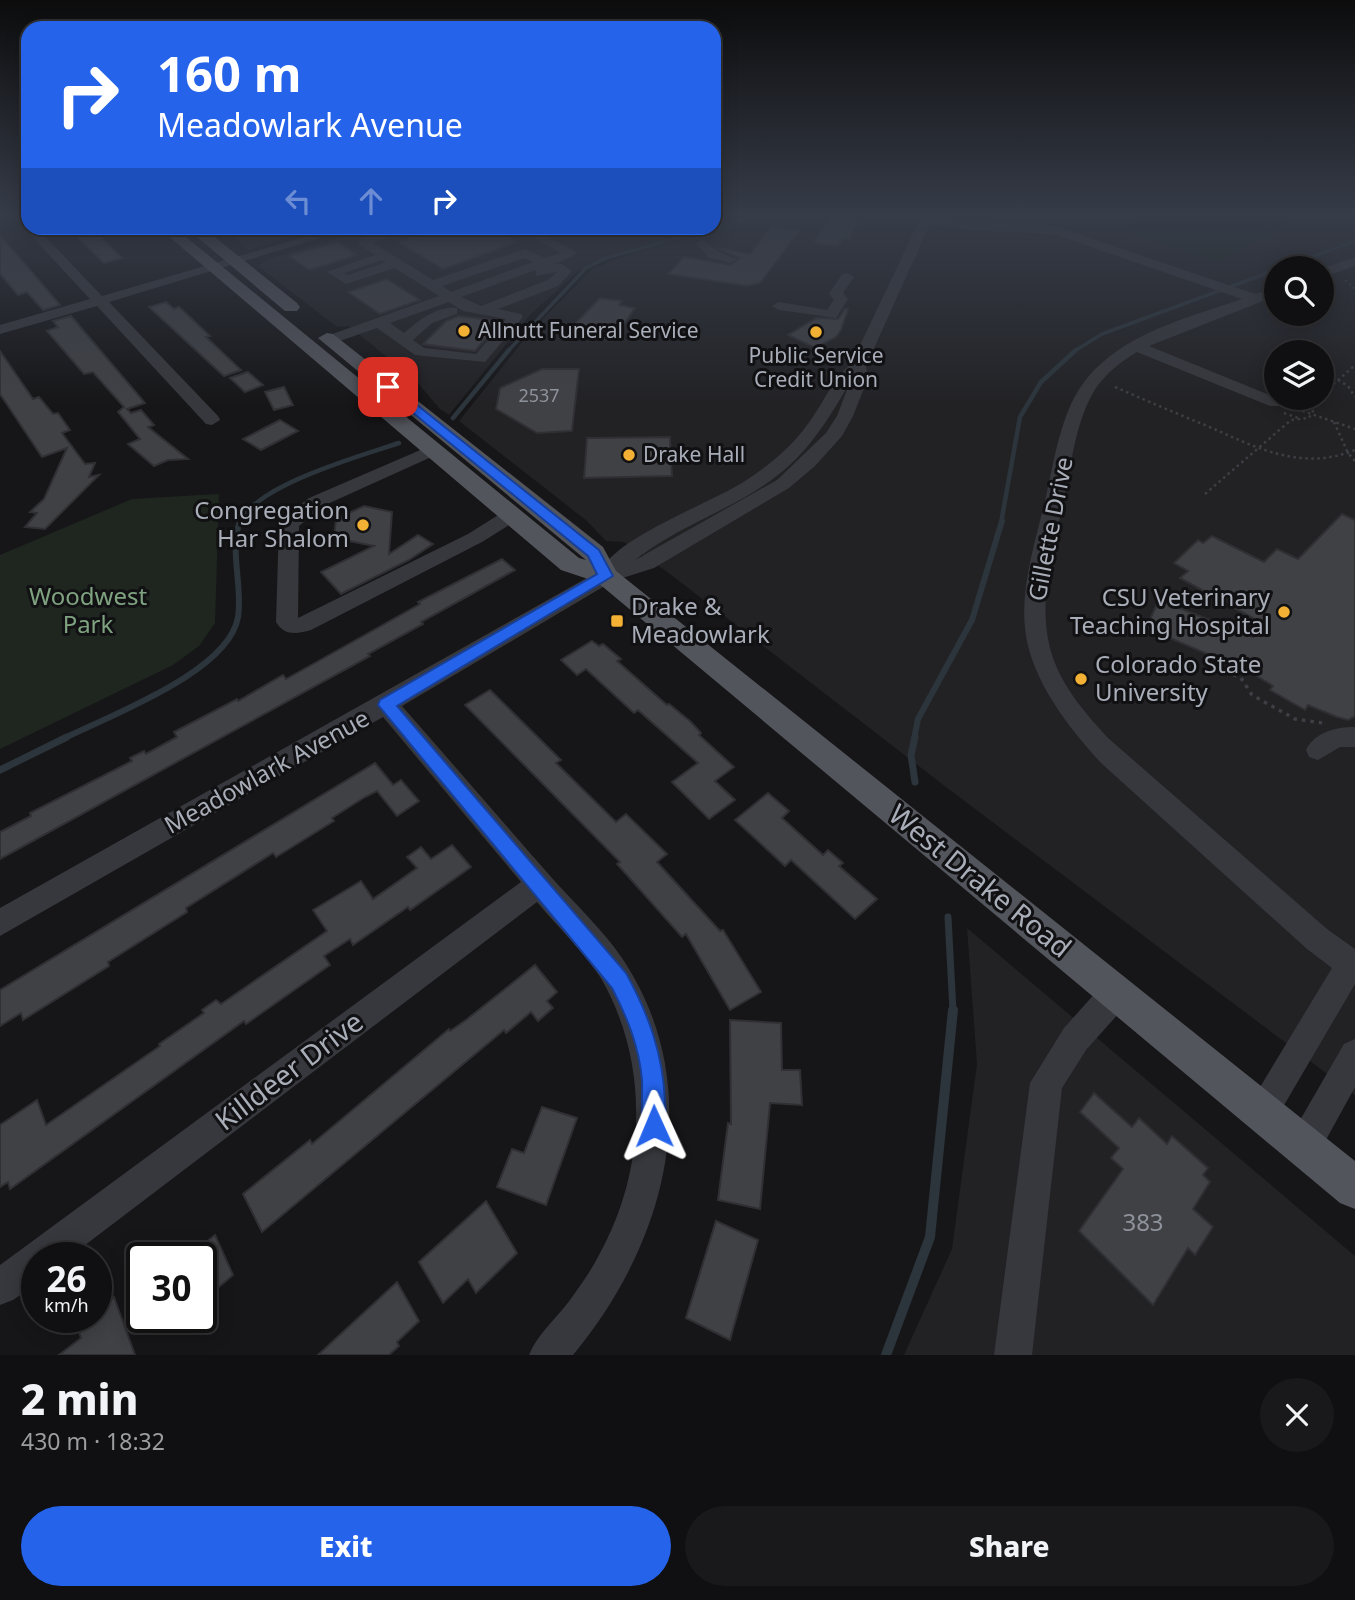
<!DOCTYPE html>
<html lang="en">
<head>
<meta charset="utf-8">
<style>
  :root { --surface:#101012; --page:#19191b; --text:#f1f3f6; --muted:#9c9d9f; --line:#303032; --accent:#2563eb }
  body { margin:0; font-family:"Noto Sans",sans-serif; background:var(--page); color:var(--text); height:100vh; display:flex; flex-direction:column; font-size:26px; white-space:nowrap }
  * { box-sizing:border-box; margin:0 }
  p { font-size:23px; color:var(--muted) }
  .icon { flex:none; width:38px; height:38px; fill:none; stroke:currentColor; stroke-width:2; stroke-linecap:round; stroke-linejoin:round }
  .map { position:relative; height:1355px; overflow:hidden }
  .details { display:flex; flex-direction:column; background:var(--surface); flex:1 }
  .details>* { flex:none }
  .banner { position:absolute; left:21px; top:21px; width:700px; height:214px; border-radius:21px; box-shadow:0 4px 18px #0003,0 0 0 2px var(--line); background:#2563eb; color:#fff; overflow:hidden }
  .controls { position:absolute; left:1264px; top:256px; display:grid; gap:14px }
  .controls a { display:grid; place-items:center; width:70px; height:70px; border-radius:50%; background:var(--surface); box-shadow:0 4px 18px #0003,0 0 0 2px var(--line); font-size:35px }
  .speed { position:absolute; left:21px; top:1242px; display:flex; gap:14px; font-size:35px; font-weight:700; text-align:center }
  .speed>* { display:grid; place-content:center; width:91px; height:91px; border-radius:50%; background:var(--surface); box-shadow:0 4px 18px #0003,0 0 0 2px var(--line); line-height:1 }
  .speed small { font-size:18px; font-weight:400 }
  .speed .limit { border:4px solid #111; border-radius:10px; background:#fff; color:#111 }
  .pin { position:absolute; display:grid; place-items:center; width:60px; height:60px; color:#fff; margin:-30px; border-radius:14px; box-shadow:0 4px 10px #0006 }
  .me { position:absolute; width:77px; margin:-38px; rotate:359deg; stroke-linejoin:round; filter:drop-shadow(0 0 5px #0008) }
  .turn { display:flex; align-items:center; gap:24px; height:147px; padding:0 21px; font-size:32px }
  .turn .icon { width:91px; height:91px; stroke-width:2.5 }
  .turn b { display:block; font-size:49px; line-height:60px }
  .lanes { display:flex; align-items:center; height:66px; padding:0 21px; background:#0003; justify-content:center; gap:35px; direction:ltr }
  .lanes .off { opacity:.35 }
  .round { display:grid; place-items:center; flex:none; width:74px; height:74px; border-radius:37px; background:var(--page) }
  .summary { display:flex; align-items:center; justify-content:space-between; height:119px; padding:0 21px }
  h1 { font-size:42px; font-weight:800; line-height:52px }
  .action { display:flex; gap:14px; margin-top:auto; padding:14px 21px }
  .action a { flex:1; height:80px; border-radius:42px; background:var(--accent); color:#fff; font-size:28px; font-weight:800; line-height:80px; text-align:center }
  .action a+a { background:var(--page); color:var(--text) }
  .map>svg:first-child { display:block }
</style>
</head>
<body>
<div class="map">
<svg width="1355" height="1355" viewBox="0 0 1355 1355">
  <rect width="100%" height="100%" fill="#161618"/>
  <!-- built -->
  <g fill="#222225" fill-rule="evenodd">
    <path d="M768,215H1355V1095L942,784L670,574L624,542L606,541L587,521L459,421L532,330L592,269L627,255ZM1276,268H1321V313H1276ZM1276,352H1321V397H1276Z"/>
    <path d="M223,228H320L249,250Z"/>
    <path d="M371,228H705L606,256L578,271L529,316L449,415L440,409L416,381L349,326L337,327L258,266L268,259Z"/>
    <path d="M967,928L1355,1256V1355H904L952,1249L977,1064Z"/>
  </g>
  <!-- green -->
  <g fill="#1e261f">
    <path d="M1145,215H1295L1220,262L1120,229Z"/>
    <path d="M219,494L215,623L199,646L173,665L0,749V555L132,499Z"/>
  </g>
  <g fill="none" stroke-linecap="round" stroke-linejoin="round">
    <!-- stream-far4 -->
    <g stroke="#2c353c" stroke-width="3.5">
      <path d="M1282,268L1355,241"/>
      <path d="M507,352L586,268L606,258L760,215"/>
      <path d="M1073,352L1102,334L1276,270"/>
    </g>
    <!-- stream-far3 -->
    <g stroke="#2c353c" stroke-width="4.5">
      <path d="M453,418L509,350"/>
      <path d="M239,523C256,485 360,456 399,443"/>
      <path d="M1001,523L1020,417L1041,382L1076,350"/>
    </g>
    <!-- stream-far2 -->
    <g stroke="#2c353c" stroke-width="6">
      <path d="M63,739C110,715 229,672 238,617C243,586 229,551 240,521"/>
      <path d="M914,739L918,719L972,620L1002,521"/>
    </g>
    <!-- stream-far1 -->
    <g stroke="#2c353c" stroke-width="7">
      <path d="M915,737L911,755L915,782"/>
      <path d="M0,770L67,737"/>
      <path d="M948,917L953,1011"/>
    </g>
    <!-- stream -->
    <path stroke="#2c353c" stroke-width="10" d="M886,1355L930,1237L953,1010"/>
  </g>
  <!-- building -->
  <g fill="#404145" stroke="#303034" stroke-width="2">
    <path d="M830,217L860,221L849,239L843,238L838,246L813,243Z"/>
    <path d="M772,226L800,230L760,283L747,286L668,274L684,257L731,265L739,258L718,248L750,254Z"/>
    <path d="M68,228H91L122,258L104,263Z"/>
    <path d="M447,228H489L518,242L443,269L398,242Z"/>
    <path d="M0,236L25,264L60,305L43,310L27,292L18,295L0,274Z"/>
    <path d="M337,242L357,255L309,270L289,256Z"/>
    <path d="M387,279L420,300L380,314L348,292Z"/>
    <path d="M600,298L622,301L619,305L635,308L612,341L567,332Z"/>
    <path d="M166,302L174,309L179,307L210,336L206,337L241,370L224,376L149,307Z"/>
    <path d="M845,309H848L841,330L836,337L815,348L788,335L816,318L838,319Z"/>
    <path d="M71,316L145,403L127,409L131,413L141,410L154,425L148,427L188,459L168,460L154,466L128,444L140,439L118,412L124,407L93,372L84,374L47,331L58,327L53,321Z"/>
    <path d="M458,316L501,321L475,351L423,344L446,321Z"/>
    <path d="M0,351L33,399L39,397L53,414L58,413L70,430L62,433L85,464L95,463L89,477L99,475L45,529L25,527L37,513L30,512L44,499L67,448L42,457L0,394Z"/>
    <path d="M542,369H579L572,431L537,433L496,409L500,388Z"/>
    <path d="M248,372L263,385L245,392L230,378Z"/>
    <path d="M284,387L293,405L274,410L265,392Z"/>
    <path d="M280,420L298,431L261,450L243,439Z"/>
    <path d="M670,437L672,476L584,478L587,438Z"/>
    <path d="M364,506L392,512L389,554L418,535L433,544L409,560L341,594L321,572L374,546L334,538L336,519Z"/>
    <path d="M1342,514L1355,520V716L1348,720L1337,717L1308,705L1305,710L1270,690L1273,686L1250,672L1146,628L1159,600L1253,637L1260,622L1180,578L1188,571L1174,563L1198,540L1203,543L1212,536L1264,562L1277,549L1298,559Z"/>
    <path d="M502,559L515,570L421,622L423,624L368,654L370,656L0,859V832L31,816L30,813L132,761L130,758L144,751L146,754L177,737L174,732L237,699L238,701L283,675L286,679L313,664L420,604L418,602Z"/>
    <path d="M592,641L599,646L603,644L621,659L617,661L667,705L669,704L691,722L701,733L699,735L734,767L715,781L735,800L709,819L672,782L698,763L638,710L634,713L586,669L577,675L561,660Z"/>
    <path d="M490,690L561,760L556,763L616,822L626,814L667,854L657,862L720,931L723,930L761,992L730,1010L686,934L682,937L617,864L620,862L465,705Z"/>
    <path d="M375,763L393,785L401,780L419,801L397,816L377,791L365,797L332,818L334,821L276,857L273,853L186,908L187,912L108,962L109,966L23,1020L21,1013L0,1026V990Z"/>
    <path d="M768,793L789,811L782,818L823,855L828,850L843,863L839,866L877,899L855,919L791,860L785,866L735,820Z"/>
    <path d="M452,845L471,867L410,910L408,907L353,945L350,939L324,956L330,965L246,1024L244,1021L10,1189L8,1182L0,1187V1125L37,1100L46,1125L160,1046L159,1044L204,1013L202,1010L216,1000L221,1004L327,931L313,910L361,881L373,899L417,868L407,857L421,847L431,859Z"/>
    <path d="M535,965L557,992L547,1001L553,1008L538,1021L531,1012L506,1033L504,1030L262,1232L243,1194L310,1140L312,1144L449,1029L450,1031L466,1020Z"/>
    <path d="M730,1020L781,1023L782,1070H800L802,1105L770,1103L760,1209L718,1200L728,1123L731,1124Z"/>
    <path d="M1094,1093L1132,1127L1139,1118L1167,1144L1172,1136L1208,1168L1203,1175L1210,1182L1193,1209L1213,1227L1195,1255L1188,1248L1153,1305L1079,1231L1123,1169L1111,1158L1119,1148L1080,1112Z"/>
    <path d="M542,1107L577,1118L546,1205L497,1187L512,1149L524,1153Z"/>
    <path d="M486,1201L517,1253L476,1293L468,1279L443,1303L419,1262Z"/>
    <path d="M716,1221L758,1240L730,1340L686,1318Z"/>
    <path d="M215,1235L233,1275L201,1302V1258H186Z"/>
    <path d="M397,1282L419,1321L397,1342L399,1346L389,1355H318Z"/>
    <path d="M114,1297L135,1355H59L81,1338L77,1326L88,1318H96V1311Z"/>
  </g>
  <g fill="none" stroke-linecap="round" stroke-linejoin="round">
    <!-- path-far2 -->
    <path stroke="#3d3f44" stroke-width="2" stroke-dasharray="2 3.5" stroke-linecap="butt" d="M1345,280L1355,289"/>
    <!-- path-far1 -->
    <g stroke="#3d3f44" stroke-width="2.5" stroke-dasharray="2.5 3.5" stroke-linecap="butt">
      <path d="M1338,380L1348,386L1355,397"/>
      <path d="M1321,381L1335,383L1355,365"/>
      <path d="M1115,387C1145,400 1175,413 1205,425C1255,447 1301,472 1355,450"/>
      <path d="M1290,401L1312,410"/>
      <path d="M1291,407L1355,429"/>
      <path d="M1284,413L1301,419"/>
      <path d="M1334,422L1348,453L1355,461"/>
      <path d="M1205,494L1291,420L1309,418L1313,411L1306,397"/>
    </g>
    <!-- path -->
    <path stroke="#3d3f44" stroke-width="3.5" stroke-dasharray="3.5 5" stroke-linecap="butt" d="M1218,667L1241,678L1252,695L1295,719L1323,723"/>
    <!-- minor -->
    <g fill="#37383d" fill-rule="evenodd">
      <path d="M922,215L971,222L1054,226L1255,294L1276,287V296L1149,346L1282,400L1284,403L1282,406H1270L1137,352C1120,362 1105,374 1094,391C1076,422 1072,460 1065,494C1055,545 1037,597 1050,648C1059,683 1084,712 1108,738L1327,929L1355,949V984L1273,1124L1261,1128L1249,1124L1245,1112L1332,968L1307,949L1101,763C1072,731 1043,695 1030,653C1014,601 1035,546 1046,496C1053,465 1058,433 1071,404C1079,388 1089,373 1103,362C1140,329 1196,315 1242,299L1053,234L971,230L930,224L866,366L868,378L853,416L842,436L815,466L789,488L654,568L613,581L402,706C452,763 502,821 552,878C575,904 603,930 622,958C709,1088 666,1243 573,1355H529C538,1333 556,1319 570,1300C580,1286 591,1271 599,1255C646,1171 650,1065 602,980C586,954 557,926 537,902L68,1258H37V1283L13,1300L0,1305V1265L521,882L383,717L0,936V908L601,570C619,536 711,503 745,481C773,463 796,443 814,415C826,398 834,377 851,364ZM850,382L837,416L826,433L777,480L635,560C679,525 735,509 778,475C810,450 830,417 850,382Z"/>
      <path d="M27,225L37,228L102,296L335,228H353L109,302L218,416L220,420L212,425L206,424L97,306L0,334V325L90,299L27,231Z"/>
      <path d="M399,228H417L373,243L433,280L525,249L545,258L561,253L516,228H531L578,253L555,264H562L572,271L558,286L498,309L521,314L523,317L485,362L415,355L377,328L334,343H324L322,340L324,337L439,296L395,268L346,284L327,272L375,255L359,245V239ZM524,258L533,262L451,292L442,286ZM383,260L386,262L348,275L344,273ZM536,270V276L557,272L548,280L481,306L461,297ZM449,302L463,311L506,319L476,354L424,348L413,340L432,323L457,314V308C437,305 418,321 404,333L390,323Z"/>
      <path d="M702,239L719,252L737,259L730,263L709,258L696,243Z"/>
      <path d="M1355,257V266L1321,278V269Z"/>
      <path d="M847,273L854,277L843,293L848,299L836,318L779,310L772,306L779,302L827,310L834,300L829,294L842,274Z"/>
      <path d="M432,445L438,446L441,450L438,454L323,506L299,526L298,618L468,534L503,512H517L519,516L517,520L482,542L311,630C297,634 284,636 276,622L279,524L282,520L309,498Z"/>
      <path d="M1355,727V747H1340L1318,760L1309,757L1306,750C1315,732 1336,727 1355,727Z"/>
      <path d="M1117,977L1128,981L1132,992L1128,1003L1086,1050L1062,1088L1032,1355H994L1030,1083L1064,1028L1106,981Z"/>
      <path d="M1355,1039V1087L1316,1158L1304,1163L1292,1158L1287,1146L1292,1134L1344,1044Z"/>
    </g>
    <!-- major -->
    <g fill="#53555c" fill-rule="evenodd">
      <path d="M159,228H175L579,558L586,560L318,338L327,333L333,334L603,547L616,571L1355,1161V1209L1340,1203L597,582L561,570Z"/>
      <path d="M201,228L206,230L297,303L300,307L297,311H285L196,236L193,233Z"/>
    </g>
  </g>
  <!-- sky -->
  <linearGradient id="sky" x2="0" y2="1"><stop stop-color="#0c0c0d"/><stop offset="0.53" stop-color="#363c48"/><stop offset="1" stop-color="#363c48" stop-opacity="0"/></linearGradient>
  <rect width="1355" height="405" fill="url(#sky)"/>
  <!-- route -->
  <path fill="#2563eb" stroke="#184099" stroke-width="2" d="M385,385H392L599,550L613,576L397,706L626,973C649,1015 663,1054 665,1102C666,1113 667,1123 663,1134L654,1137L646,1134C639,1117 643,1098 642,1080C639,1046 627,1017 612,988L378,705L380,700L597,574L588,556L385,390Z"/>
  <!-- markers -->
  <g fill="#f2b134" stroke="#111113" stroke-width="2.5">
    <circle cx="464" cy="331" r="7"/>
    <circle cx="816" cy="332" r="7"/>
    <circle cx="629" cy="455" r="7"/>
    <circle cx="363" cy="525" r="7"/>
    <circle cx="1284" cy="612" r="7"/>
    <rect x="610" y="614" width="14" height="14" rx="3.5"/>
    <circle cx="1081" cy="679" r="7"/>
  </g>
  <g text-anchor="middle" stroke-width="6" stroke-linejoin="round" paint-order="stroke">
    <!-- far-number labels -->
    <g font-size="18" fill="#8e929b">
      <text x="539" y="402">2537</text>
    </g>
    <!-- far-poi labels -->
    <g font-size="21" fill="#a8adb8" stroke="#111113" text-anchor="start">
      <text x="478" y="338">Allnutt Funeral Service</text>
      <text x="816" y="363" text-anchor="middle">Public Service<tspan x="816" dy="24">Credit Union</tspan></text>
      <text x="643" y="462">Drake Hall</text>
    </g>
    <!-- poi labels -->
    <g font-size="24" fill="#a8adb8" stroke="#111113" text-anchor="end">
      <text x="349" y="519">Congregation<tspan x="349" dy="28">Har Shalom</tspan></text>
      <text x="1270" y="606">CSU Veterinary<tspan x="1270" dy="28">Teaching Hospital</tspan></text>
      <text x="631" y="615" text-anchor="start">Drake &amp;<tspan x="631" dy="28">Meadowlark</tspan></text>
      <text x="1095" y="673" text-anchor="start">Colorado State<tspan x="1095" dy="28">University</tspan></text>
    </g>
    <!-- street labels -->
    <g font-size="24" fill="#a8adb8" stroke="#111113">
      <text transform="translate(1051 529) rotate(-79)" y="8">Gillette Drive</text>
      <text transform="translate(267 772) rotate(-29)" y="8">Meadowlark Avenue</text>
    </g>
    <!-- park labels -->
    <g font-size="24" fill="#7fa381" stroke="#111113">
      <text x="88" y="605">Woodwest<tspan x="88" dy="28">Park</tspan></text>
    </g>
    <!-- near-number labels -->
    <g font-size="24" fill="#8e929b">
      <text x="1143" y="1231">383</text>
    </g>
    <!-- near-street labels -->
    <g font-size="28" fill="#a8adb8" stroke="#111113">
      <text transform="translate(980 881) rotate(39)" y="10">West Drake Road</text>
      <text transform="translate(289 1071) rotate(-37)" y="10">Killdeer Drive</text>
    </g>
  </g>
</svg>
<div class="controls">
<a><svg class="icon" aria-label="search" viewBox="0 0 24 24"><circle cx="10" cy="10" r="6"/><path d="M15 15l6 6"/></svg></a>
<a><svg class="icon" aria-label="layers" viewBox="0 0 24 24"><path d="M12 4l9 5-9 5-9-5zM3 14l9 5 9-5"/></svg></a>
</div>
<div class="speed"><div>26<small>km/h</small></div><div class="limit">30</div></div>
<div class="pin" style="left:388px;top:387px;background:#d93025"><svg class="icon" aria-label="arrive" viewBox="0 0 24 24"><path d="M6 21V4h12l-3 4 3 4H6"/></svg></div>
<svg class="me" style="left:654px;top:1126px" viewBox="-20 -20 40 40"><path d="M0-17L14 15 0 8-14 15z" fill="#2563eb" stroke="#fff" stroke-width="4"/></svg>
<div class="banner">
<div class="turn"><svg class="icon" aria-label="right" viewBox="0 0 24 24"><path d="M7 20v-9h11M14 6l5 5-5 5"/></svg><div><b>160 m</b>Meadowlark Avenue</div></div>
<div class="lanes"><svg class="icon off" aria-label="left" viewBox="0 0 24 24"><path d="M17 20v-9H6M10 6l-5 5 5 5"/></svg><svg class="icon off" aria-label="ahead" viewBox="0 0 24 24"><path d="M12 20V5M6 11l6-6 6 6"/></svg><svg class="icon" aria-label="right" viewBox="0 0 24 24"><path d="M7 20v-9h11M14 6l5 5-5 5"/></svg></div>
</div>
</div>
<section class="details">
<div class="summary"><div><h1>2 min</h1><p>430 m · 18:32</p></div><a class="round"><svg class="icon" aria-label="close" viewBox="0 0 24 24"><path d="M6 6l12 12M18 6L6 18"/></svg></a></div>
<div class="action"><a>Exit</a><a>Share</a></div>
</section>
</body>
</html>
